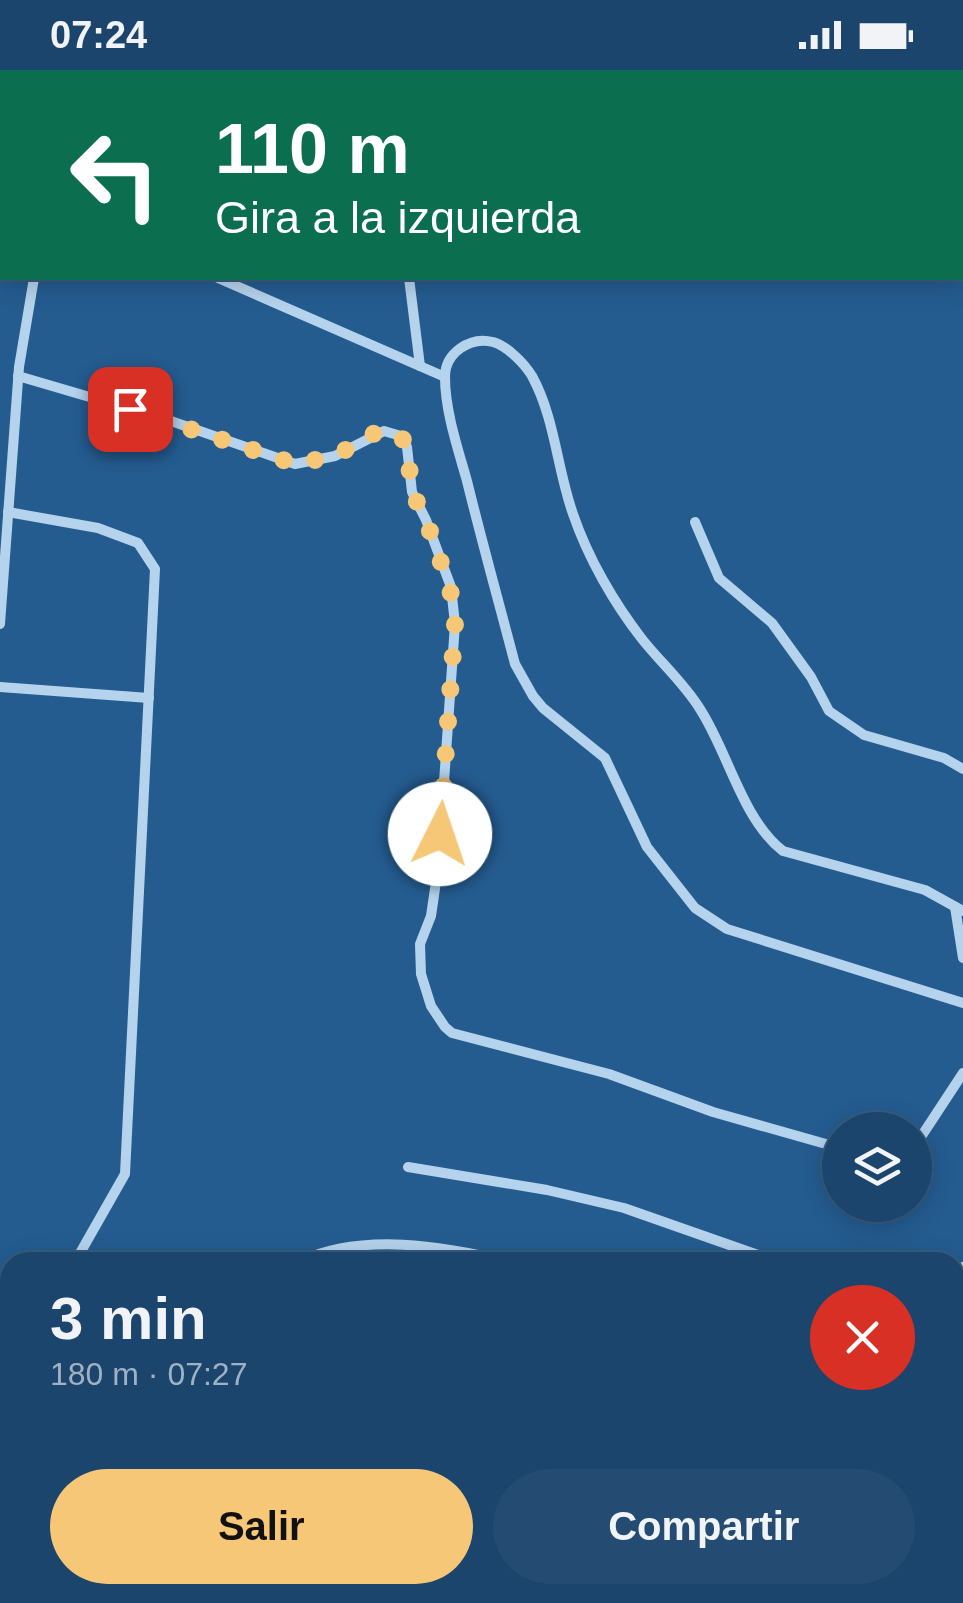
<!DOCTYPE html>
<html lang="es">
<head>
<meta charset="utf-8">
<style>
  :root { --surface:#1b456c; --page:#244c72; --text:#f1f3f6; --muted:#a0b1c2; --line:#395d7f; --accent:#f7c778 }
  body { margin:0; font-family:Arial,sans-serif; background:var(--page); color:var(--text); height:100vh; display:flex; flex-direction:column; font-size:38px; white-space:nowrap }
  * { box-sizing:border-box; margin:0 }
  p { font-size:32px; color:var(--muted) }
  .icon { flex:none; width:55px; height:55px; fill:none; stroke:currentColor; stroke-width:2; stroke-linecap:round; stroke-linejoin:round }
  .map { position:relative; flex:1; overflow:hidden }
  .details { position:absolute; left:0px; top:1182px; width:965px; height:352px; display:flex; flex-direction:column; background:var(--surface); border-radius:30px 30px 0 0; box-shadow:0 5px 25px #0003,0 0 0 2px var(--line) }
  .details>* { flex:none }
  .banner { position:absolute; left:0px; top:0px; width:965px; height:210px; box-shadow:0 5px 25px #0003,0 0 0 2px var(--line); background:#0b6e4f; color:#fff; overflow:hidden }
  .controls { position:absolute; left:822px; top:1042px; display:grid; gap:20px }
  .controls a { display:grid; place-items:center; width:110px; height:110px; border-radius:50%; background:var(--surface); box-shadow:0 5px 25px #0003,0 0 0 2px var(--line); font-size:50px }
  .pin { position:absolute; display:grid; place-items:center; width:85px; height:85px; color:#fff; margin:-42px; border-radius:20px; box-shadow:0 5px 15px #0006 }
  .me { position:absolute; width:110px; margin:-55px; rotate:4deg; stroke-linejoin:round; filter:drop-shadow(0 0 8px #0008) }
  .turn { display:flex; align-items:center; gap:35px; height:210px; padding:0 50px; font-size:45px }
  .turn .icon { width:130px; height:130px; stroke-width:2.5 }
  .turn b { display:block; font-size:70px; line-height:85px }
  .round { display:grid; place-items:center; flex:none; width:105px; height:105px; border-radius:52px; background:var(--page) }
  .overview { display:flex; align-items:center; justify-content:space-between; height:170px; padding:0 50px }
  h1 { font-size:60px; font-weight:700; line-height:75px }
  .cta { display:flex; gap:20px; margin-top:auto; padding:20px 50px }
  .cta a { flex:1; height:115px; border-radius:60px; background:var(--accent); color:#111; font-size:40px; font-weight:700; line-height:115px; text-align:center }
  .cta a+a { background:var(--page); color:var(--text) }
  .status { display:flex; justify-content:space-between; align-items:center; height:70px; padding:0 50px; background:var(--surface); direction:ltr }
  .status svg { height:28px; fill:currentColor }
  .map>svg:first-child { display:block }
</style>
</head>
<body>
<div class="status"><b>07:24</b><svg viewBox="0 0 49 12"><path d="M0 12V9h3v3zM5 12V6h3v6zM10 12V3h3v9zM15 12V0h3v12zM26 1h20v11H26zM47 4h2v5h-2z"/></svg></div>
<div class="map">
<svg width="963" height="1533" viewBox="0 0 963 1533">
  <rect width="100%" height="100%" fill="#245c90"/>
  <g fill="none" stroke-linecap="round" stroke-linejoin="round">
    <!-- street -->
    <g stroke="#b5d3ec" stroke-width="10">
      <path d="M385,0L386,2"/>
      <path d="M962,0V2"/>
      <path d="M73,2L74,0"/>
      <path d="M962,69L963,71"/>
      <path d="M218,208L445,307"/>
      <path d="M409,208L420,296"/>
      <path d="M18,306L168,350L295,394L335,386L384,361L401,366L407,377L412,422L426,450L451,517L455,554L438,798L431,846L420,874L421,904L431,936L445,957L452,963L609,1004L713,1042L840,1078"/>
      <path d="M8,442L98,458L138,473L155,499L125,1104L75,1192"/>
      <path d="M695,452L719,508L772,553L811,607L829,641L864,665L944,688L963,699"/>
      <path d="M0,554L19,297L34,208"/>
      <path d="M0,617L149,628"/>
      <path d="M955,837L963,888"/>
      <path d="M963,841L925,820L783,781C742,749 729,684 700,639C684,613 661,593 642,569C614,533 588,488 573,444C557,399 555,348 532,306C524,293 507,276 493,272C470,266 445,283 445,307C445,341 458,379 467,411C482,472 499,533 515,594L533,626L543,638L605,688L647,777L695,838L727,859L963,933"/>
      <path d="M915,1076L963,1003"/>
      <path d="M408,1097L547,1120L624,1138L778,1192"/>
      <path d="M299,1192C361,1162 444,1176 509,1192"/>
      <path d="M955,1200L963,1197"/>
      <path d="M955,1263L963,1249"/>
      <path d="M0,1301L10,1307"/>
      <path d="M0,1505L10,1508"/>
      <path d="M51,1525L70,1533"/>
      <path d="M322,1525L333,1533"/>
      <path d="M468,1525V1533"/>
      <path d="M678,1525L680,1533"/>
      <path d="M794,1525L859,1531"/>
    </g>
  </g>
  <g fill="none" stroke-linecap="round" stroke-linejoin="round">
    <!-- route -->
    <path stroke="#f7c778" stroke-width="18" stroke-dasharray="0 32.4" d="M130,339L295,394L335,386L375,363L384,361L401,366L407,377L412,422L426,450L450,518L455,554L440,764"/>
  </g>
</svg>
<div class="controls">
<a><svg class="icon" aria-label="layers" viewBox="0 0 24 24"><path d="M12 4l9 5-9 5-9-5zM3 14l9 5 9-5"/></svg></a>
</div>
<div class="pin" style="left:130px;top:339px;background:#d93025"><svg class="icon" aria-label="arrive" viewBox="0 0 24 24"><path d="M6 21V4h12l-3 4 3 4H6"/></svg></div>
<svg class="me" style="left:440px;top:764px" viewBox="-20 -20 40 40"><circle r="19" fill="#fff"/><path d="M0-13L10 11 0 6-10 11z" fill="#f7c778"/></svg>
<div class="banner">
<div class="turn"><svg class="icon" aria-label="left" viewBox="0 0 24 24"><path d="M17 20v-9H6M10 6l-5 5 5 5"/></svg><div><b>110 m</b>Gira a la izquierda</div></div>
</div>
<section class="details">
<div class="overview"><div><h1>3 min</h1><p>180 m · 07:27</p></div><a class="round" style="background:#d93025;color:#fff"><svg class="icon" aria-label="close" viewBox="0 0 24 24"><path d="M6 6l12 12M18 6L6 18"/></svg></a></div>
<div class="cta"><a>Salir</a><a>Compartir</a></div>
</section>
</div>
</body>
</html>
